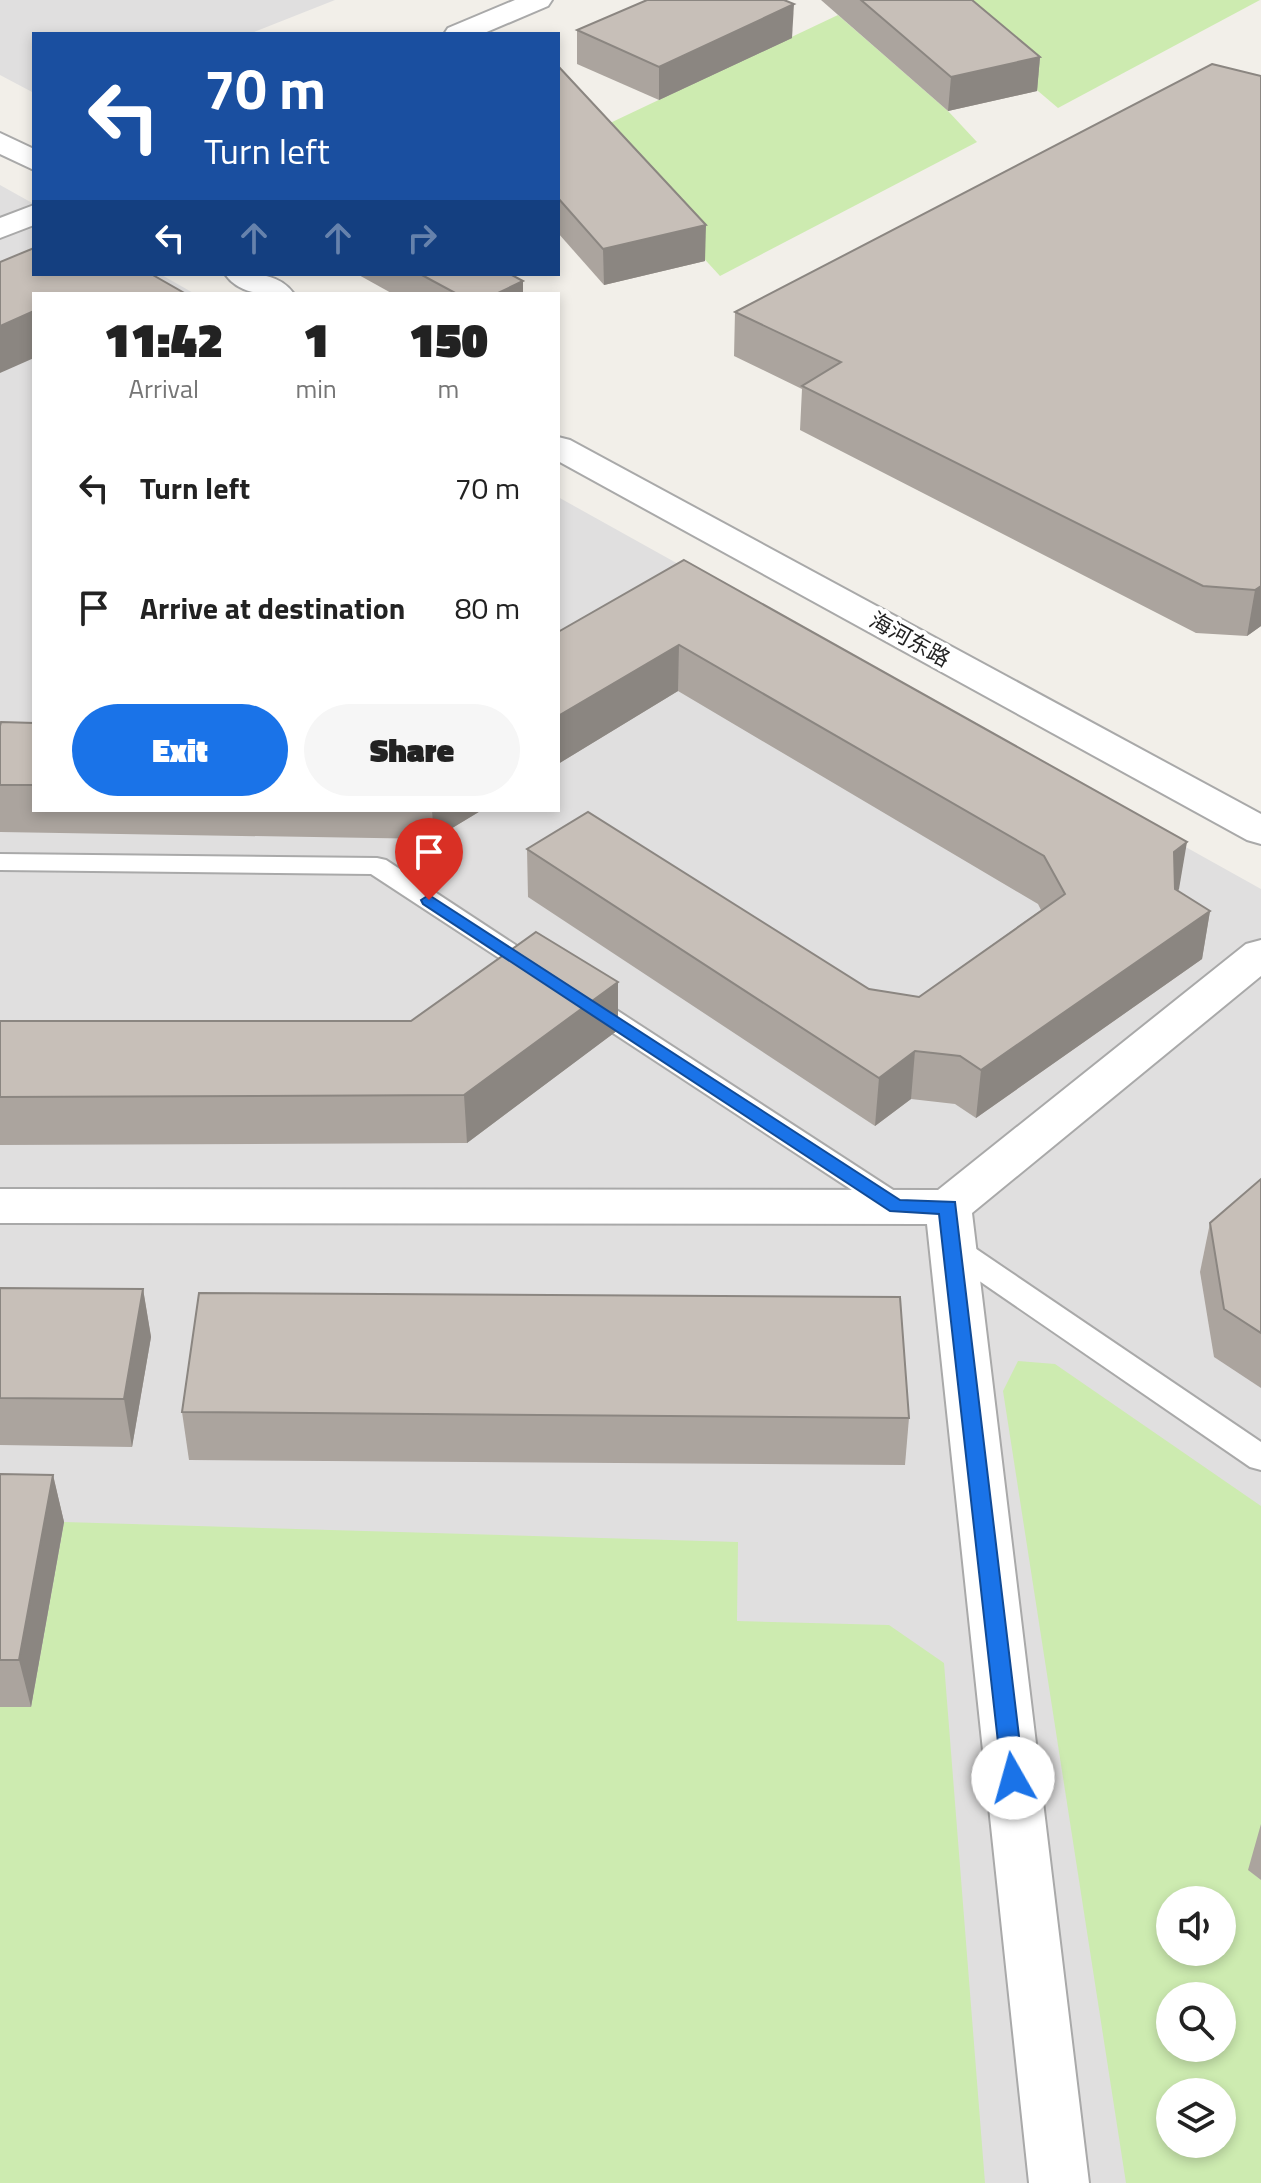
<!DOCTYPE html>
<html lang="en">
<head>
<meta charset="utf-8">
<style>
  :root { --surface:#fff; --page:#f6f6f6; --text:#222; --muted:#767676; --accent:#1a73e8 }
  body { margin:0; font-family:"Titillium Web","Noto Sans SC",sans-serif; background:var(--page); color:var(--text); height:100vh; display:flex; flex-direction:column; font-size:30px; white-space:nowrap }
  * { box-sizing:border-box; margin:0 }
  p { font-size:26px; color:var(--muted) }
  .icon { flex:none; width:44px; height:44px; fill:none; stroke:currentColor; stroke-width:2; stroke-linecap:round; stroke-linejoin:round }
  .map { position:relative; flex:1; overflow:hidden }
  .sheet { position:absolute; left:32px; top:292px; width:528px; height:520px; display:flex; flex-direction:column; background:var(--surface); border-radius:0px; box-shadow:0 4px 12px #0003 }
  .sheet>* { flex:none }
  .banner { position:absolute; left:32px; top:32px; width:528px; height:244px; border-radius:0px; box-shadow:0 4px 12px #0003; background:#1a4fa0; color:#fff; overflow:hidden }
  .fabs { position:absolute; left:1156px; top:1886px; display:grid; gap:16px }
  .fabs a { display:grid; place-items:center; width:80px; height:80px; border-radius:50%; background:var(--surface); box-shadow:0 4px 12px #0003; font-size:40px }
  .pin { position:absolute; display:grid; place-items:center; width:68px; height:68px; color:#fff; margin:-82px -34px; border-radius:50% 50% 50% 0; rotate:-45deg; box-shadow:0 0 8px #0007 }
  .pin .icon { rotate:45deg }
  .me { position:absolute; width:88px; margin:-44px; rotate:353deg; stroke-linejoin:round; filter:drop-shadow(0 0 6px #0008) }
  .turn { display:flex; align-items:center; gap:28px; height:168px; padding:0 40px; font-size:36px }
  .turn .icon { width:104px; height:104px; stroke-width:2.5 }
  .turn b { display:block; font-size:56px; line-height:68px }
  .lanes { display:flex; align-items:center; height:76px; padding:0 40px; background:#0003; justify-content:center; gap:40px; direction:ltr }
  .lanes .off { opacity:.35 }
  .eta { display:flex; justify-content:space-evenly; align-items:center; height:136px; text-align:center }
  .eta b { font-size:48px; font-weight:800; line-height:56px }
  .action { display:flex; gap:16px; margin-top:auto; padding:16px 40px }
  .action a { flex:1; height:92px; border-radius:48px; background:var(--accent); color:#fff; font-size:32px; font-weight:800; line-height:92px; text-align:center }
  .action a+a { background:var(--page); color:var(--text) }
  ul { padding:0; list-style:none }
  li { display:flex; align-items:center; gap:24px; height:120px; padding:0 40px }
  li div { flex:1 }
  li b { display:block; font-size:30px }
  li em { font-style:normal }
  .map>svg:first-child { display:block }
</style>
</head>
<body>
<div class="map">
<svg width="1261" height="2183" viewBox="0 0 1261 2183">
  <rect width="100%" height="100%" fill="#f2efe9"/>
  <!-- residential -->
  <g fill="#e0dfdf" fill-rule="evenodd">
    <path d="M0,0H335L249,34H34V93L0,75Z"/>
    <path d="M0,185L34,204V274H160L195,294H34V810H558V497L1261,889V2183H0ZM1170,1900H1222V1952H1170ZM1170,1996H1222V2048H1170ZM1170,2092H1222V2144H1170Z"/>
  </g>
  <!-- grass -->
  <g fill="#cdebb0" fill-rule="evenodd">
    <path d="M931,0H1260L1058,108Z"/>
    <path d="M838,15L948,111L977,142L720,276L589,133Z"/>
    <path d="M1018,1361L1055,1364L1261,1506V1857L1249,1870L1261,1880V2183H1126L1003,1391ZM1170,1900H1222V1952H1170ZM1170,1996H1222V2048H1170ZM1170,2092H1222V2144H1170Z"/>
    <path d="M64,1522L738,1542L737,1621L889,1625L944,1663L985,2183H0V1707H31Z"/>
  </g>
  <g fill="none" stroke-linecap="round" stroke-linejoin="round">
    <defs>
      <g id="service">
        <path d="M0,854L377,858L386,860L549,967L553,973L549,979L540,982L531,979L371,874L0,870Z"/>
        <path d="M588,995L598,998L907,1199L912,1206L907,1213L897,1217L887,1213L578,1010L574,1004L578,998Z"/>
        <path d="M953,1237L963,1240L1261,1442V1470L1250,1467L943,1256L938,1248L943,1240Z"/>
      </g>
      <g id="minor">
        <path d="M515,0H552L548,6L482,34H444L448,28Z"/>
        <path d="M34,205V225L0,238V218Z"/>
        <path d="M1261,940V976L972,1213L1089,2183H1029L927,1224L0,1223V1189L938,1190L1246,944Z"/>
      </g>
      <g id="tertiary">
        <path d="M0,133L34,149V170L0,154Z"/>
        <path d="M225,274C250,274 278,271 294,294C269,294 241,297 225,274Z"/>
        <path d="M558,437L570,440L1261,814V844L1247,840L558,461Z"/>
      </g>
    </defs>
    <!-- service casing -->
    <use href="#service" stroke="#a9a9a9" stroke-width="4"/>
    <!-- minor casing -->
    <use href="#minor" stroke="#a9a9a9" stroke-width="4"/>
    <!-- tertiary casing -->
    <use href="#tertiary" stroke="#a9a9a9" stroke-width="4"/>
    <!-- service -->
    <use href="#service" fill="#fff" fill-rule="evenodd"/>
    <!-- minor -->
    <use href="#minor" fill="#fff" fill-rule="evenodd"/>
    <!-- tertiary -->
    <use href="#tertiary" fill="#fff" fill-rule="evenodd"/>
  </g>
  <!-- wall -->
  <g fill="#aba49e">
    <path d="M821,0H972L1040,57L1037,91L948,111Z"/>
    <path d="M577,30L792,38L659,100L577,64Z"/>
    <path d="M558,66L705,261L604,285L558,233Z"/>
    <path d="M1261,76V626L1247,636L1196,633L800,430L802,389L734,356L735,312Z"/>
    <path d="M357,274H510L523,294H393Z"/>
    <path d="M684,560L1179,889L1178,891L1210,911L1202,959L976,1118L955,1104L911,1099L875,1126L528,897L527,849L869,989L919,997L1041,910L1038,904L678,691L558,764V632Z"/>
    <path d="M34,723V810H482L434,839L0,832V726Z"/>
    <path d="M618,982V1030L467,1143L0,1145V1021H411Z"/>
    <path d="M1261,1179V1388L1214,1357L1200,1272L1210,1223Z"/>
    <path d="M0,1288L143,1289L151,1337L132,1447L0,1445Z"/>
    <path d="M182,1412L909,1418L905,1465L189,1460Z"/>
    <path d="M0,1474L53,1475L64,1522L31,1707H0Z"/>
    <path d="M1261,1824V1880L1248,1870Z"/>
  </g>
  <!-- shaded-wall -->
  <g fill="#8b8681">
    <path d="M794,4L792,38L659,100V67Z"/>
    <path d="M1040,57L1037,91L948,111L951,77Z"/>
    <path d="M706,225L705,261L604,285L603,249Z"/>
    <path d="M523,281V294H496Z"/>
    <path d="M34,311V358L0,373V326Z"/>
    <path d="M1261,586V626L1247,636L1255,590Z"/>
    <path d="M679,645L678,691L558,764V716Z"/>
    <path d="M432,810H482L434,839Z"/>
    <path d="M1187,842L1179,889L1166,900L1174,852Z"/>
    <path d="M1210,911L1202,959L976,1118L981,1070Z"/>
    <path d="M618,982V1030L467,1143L464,1095Z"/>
    <path d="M915,1051L911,1099L875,1126L879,1078Z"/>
    <path d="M143,1289L151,1337L132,1447L124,1399Z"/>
    <path d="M53,1475L64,1522L31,1707L19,1660Z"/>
  </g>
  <!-- building -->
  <g fill="#c7bfb8" stroke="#8b8681" stroke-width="2">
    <path d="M647,0H784L794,4L659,67L577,30Z"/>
    <path d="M861,0H972L1040,57L951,77Z"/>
    <path d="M1212,64L1261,76V586L1255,590L1203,586L802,386L841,362L735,312Z"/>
    <path d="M558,66L706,225L603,249L558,198Z"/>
    <path d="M34,248V274H151L186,294H34V311L0,326V262Z"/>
    <path d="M420,274H510L523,281L496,294H457Z"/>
    <path d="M684,560L1187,842L1174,852L1175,889L1210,911L981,1070L960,1056L915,1051L879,1078L527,849L588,812L869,989L919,997L1065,894L1044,856L679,645L558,716V632Z"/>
    <path d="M1,722L34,723V785H0V726Z"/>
    <path d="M536,932L618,982L464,1095L0,1097V1021H411Z"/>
    <path d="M1261,1179V1333L1224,1309L1210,1223Z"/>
    <path d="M0,1288L143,1289L124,1399L0,1398Z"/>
    <path d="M199,1293L900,1297L909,1418L182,1412Z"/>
    <path d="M0,1474L53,1475L19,1660H0Z"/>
  </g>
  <!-- route -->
  <path fill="#1a73e8" stroke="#114b97" stroke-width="2" d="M429,895L900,1200L955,1202L1024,1778L1021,1785L1013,1788L1005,1785L1002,1778L939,1214L890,1211L423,904L421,900Z"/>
  <g text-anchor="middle" stroke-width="8" stroke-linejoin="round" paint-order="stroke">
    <!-- street labels -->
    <g font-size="22" fill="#222" stroke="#fff">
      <text transform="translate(910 639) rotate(29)" y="8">海河东路</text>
    </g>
  </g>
</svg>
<div class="fabs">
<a><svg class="icon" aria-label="sound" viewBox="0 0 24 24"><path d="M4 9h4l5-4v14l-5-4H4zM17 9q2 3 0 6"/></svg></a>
<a><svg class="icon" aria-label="search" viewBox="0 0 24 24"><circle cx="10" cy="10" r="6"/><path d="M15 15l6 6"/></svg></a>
<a><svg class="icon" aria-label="layers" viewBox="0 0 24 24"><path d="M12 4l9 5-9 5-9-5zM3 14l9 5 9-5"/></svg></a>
</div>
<div class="pin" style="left:429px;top:900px;background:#d93025"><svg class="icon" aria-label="arrive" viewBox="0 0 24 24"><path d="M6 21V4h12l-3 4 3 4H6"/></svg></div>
<svg class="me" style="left:1013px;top:1778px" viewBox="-20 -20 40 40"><circle r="19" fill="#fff"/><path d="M0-13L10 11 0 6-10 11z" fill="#1a73e8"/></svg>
<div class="banner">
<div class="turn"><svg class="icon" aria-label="left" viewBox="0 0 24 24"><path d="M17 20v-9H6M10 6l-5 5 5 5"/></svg><div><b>70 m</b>Turn left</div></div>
<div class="lanes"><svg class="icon" aria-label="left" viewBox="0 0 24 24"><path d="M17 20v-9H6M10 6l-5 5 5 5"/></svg><svg class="icon off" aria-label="ahead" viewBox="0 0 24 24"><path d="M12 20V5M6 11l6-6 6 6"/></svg><svg class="icon off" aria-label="ahead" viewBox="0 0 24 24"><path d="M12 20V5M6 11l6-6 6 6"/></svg><svg class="icon off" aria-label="right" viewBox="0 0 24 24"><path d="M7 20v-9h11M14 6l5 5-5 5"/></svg></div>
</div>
<section class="sheet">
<div class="eta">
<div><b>11:42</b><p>Arrival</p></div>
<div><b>1</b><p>min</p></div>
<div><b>150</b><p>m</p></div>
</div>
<ul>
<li><svg class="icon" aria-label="left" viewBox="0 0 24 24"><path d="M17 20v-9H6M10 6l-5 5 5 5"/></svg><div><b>Turn left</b></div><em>70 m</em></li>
<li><svg class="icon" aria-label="arrive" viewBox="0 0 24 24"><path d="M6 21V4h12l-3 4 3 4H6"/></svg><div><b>Arrive at destination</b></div><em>80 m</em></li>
</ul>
<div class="action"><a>Exit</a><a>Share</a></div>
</section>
</div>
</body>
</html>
